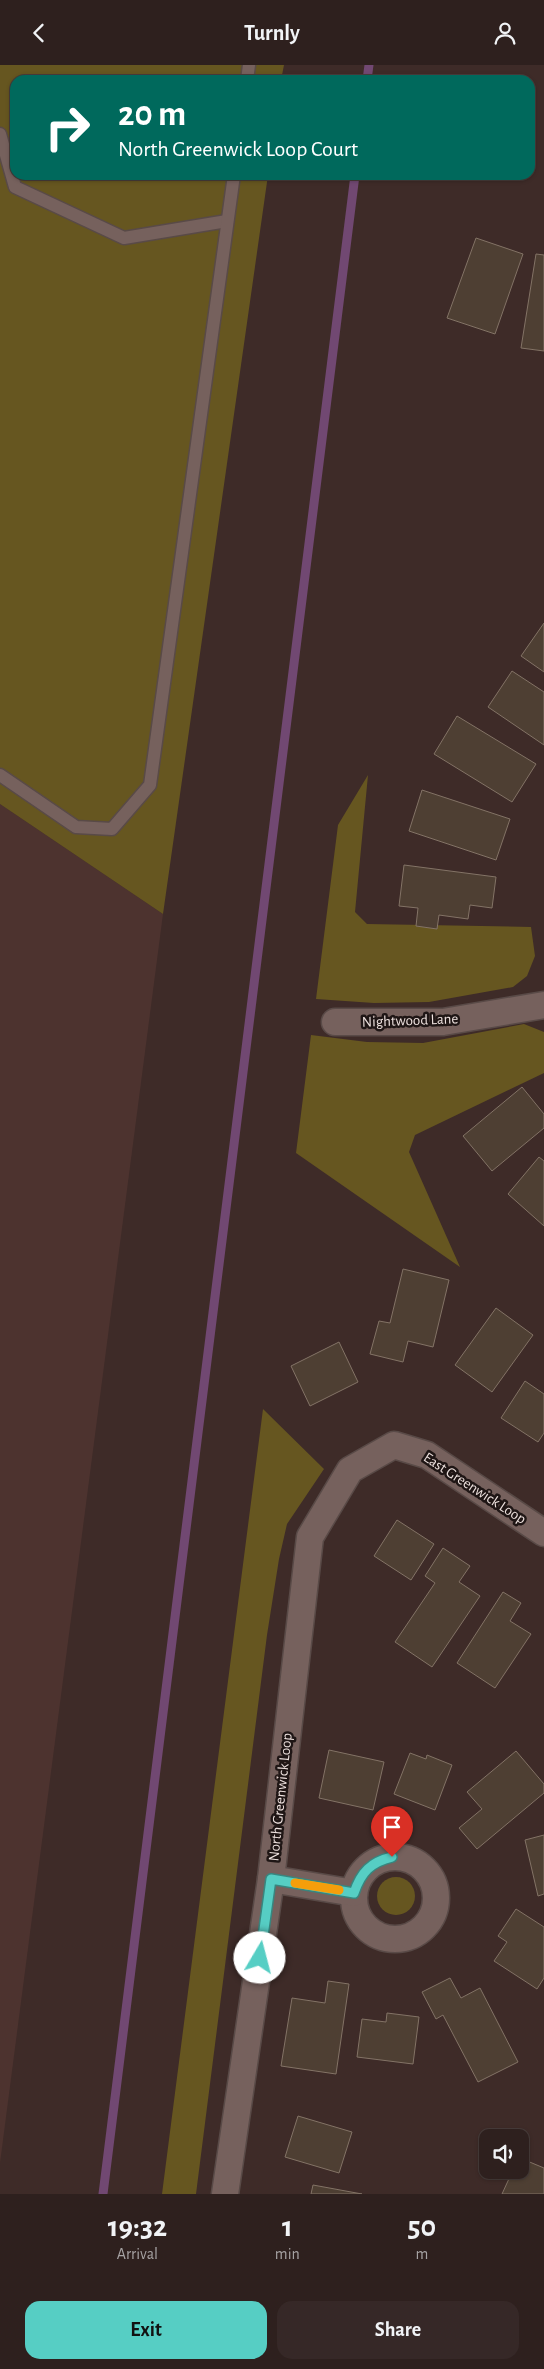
<!DOCTYPE html>
<html lang="en">
<head>
<meta charset="utf-8">
<style>
  :root { --surface:#2e201e; --page:#362827; --text:#f1f3f6; --muted:#a7a3a4; --line:#493e3c; --accent:#56cec4 }
  body { margin:0; font-family:"Alegreya Sans",sans-serif; background:var(--page); color:var(--text); height:100vh; display:flex; flex-direction:column; font-size:19px; white-space:nowrap }
  * { box-sizing:border-box; margin:0 }
  p { font-size:16px; color:var(--muted) }
  .icon { flex:none; width:28px; height:28px; fill:none; stroke:currentColor; stroke-width:2; stroke-linecap:round; stroke-linejoin:round }
  .map { position:relative; height:2129px; overflow:hidden }
  .side { display:flex; flex-direction:column; background:var(--surface); flex:1 }
  .side>* { flex:none }
  .banner { position:absolute; left:10px; top:10px; width:525px; height:105px; border-radius:15px; box-shadow:0 1px 4px #0004,0 0 0 1px var(--line); background:#00695c; color:#fff; overflow:hidden }
  .fabs { position:absolute; left:479px; top:2064px; display:grid; gap:10px }
  .fabs a { display:grid; place-items:center; width:50px; height:50px; border-radius:10px; background:var(--surface); box-shadow:0 1px 4px #0004,0 0 0 1px var(--line); font-size:25px }
  .pin { position:absolute; display:grid; place-items:center; width:42px; height:42px; color:#fff; margin:-51px -21px; border-radius:50% 50% 50% 0; rotate:-45deg; box-shadow:0 0 5px #0007 }
  .pin .icon { rotate:45deg }
  .me { position:absolute; width:55px; margin:-28px; rotate:8deg; stroke-linejoin:round; filter:drop-shadow(0 0 4px #0008) }
  .turn { display:flex; align-items:center; gap:18px; height:105px; padding:0 25px; font-size:22px }
  .turn .icon { width:65px; height:65px; stroke-width:2.5 }
  .turn b { display:block; font-size:35px; line-height:42px }
  .eta { display:flex; justify-content:space-evenly; align-items:center; height:85px; text-align:center }
  .eta b { font-size:30px; font-weight:600; line-height:35px }
  .button { display:flex; gap:10px; margin-top:auto; padding:10px 25px }
  .button a { flex:1; height:58px; border-radius:15px; background:var(--accent); color:#111; font-size:20px; font-weight:600; line-height:58px; text-align:center }
  .button a+a { background:var(--page); color:var(--text) }
  header { display:flex; justify-content:space-between; align-items:center; height:65px; padding:0 25px; background:var(--surface); font-size:22px; font-weight:600 }
  .map>svg:first-child { display:block }
</style>
</head>
<body>
<header><svg class="icon" aria-label="back" viewBox="0 0 24 24"><path d="M15 5l-7 7 7 7"/></svg>Turnly<svg class="icon" aria-label="person" viewBox="0 0 24 24"><circle cx="12" cy="8" r="4"/><path d="M4 21q1-7 8-7t8 7"/></svg></header>
<div class="map">
<svg width="544" height="2129" viewBox="0 0 544 2129">
  <rect width="100%" height="100%" fill="#3e2b28"/>
  <!-- built -->
  <path fill="#4d332f" d="M0,739L163,849L0,2098Z"/>
  <!-- green -->
  <g fill="#665620">
    <path d="M0,0H284L281,15H15V110H268L163,849L0,739Z"/>
    <path d="M368,710L355,847L367,859L531,862L535,891L527,911L513,922L429,937L374,938L316,934L338,760Z"/>
    <path d="M524,959L544,967V1008L415,1070L409,1087L460,1202L296,1088L311,970L367,977L423,978Z"/>
    <path d="M263,1344L324,1404L287,1459L279,1494L267,1570L196,2129H162Z"/>
    <circle cx="396" cy="1831" r="19"/>
  </g>
  <g fill="none" stroke-linecap="round" stroke-linejoin="round">
    <!-- stream -->
    <g stroke="#714872" stroke-width="9">
      <path d="M367,15L369,0"/>
      <path d="M103,2129L355,110"/>
    </g>
  </g>
  <!-- building -->
  <g fill="#4e3f33" stroke="#837366">
    <path d="M476,173L523,189L495,269L447,253Z"/>
    <path d="M536,189L544,190V286L521,283Z"/>
    <path d="M544,558V607L521,591Z"/>
    <path d="M512,606L544,627V680L488,642Z"/>
    <path d="M457,651L536,699L512,737L434,689Z"/>
    <path d="M422,725L510,754L496,795L409,766Z"/>
    <path d="M404,800L496,812L492,843L470,840L468,854L439,850L437,864L416,861L418,843L399,841Z"/>
    <path d="M522,1022L544,1049V1063L492,1106L463,1071Z"/>
    <path d="M539,1092L544,1096V1161L508,1129Z"/>
    <path d="M403,1204L449,1215L433,1282L408,1276L403,1297L370,1289L379,1256L390,1258Z"/>
    <path d="M496,1243L533,1270L492,1327L455,1300Z"/>
    <path d="M339,1277L358,1317L310,1341L291,1301Z"/>
    <path d="M525,1316L544,1329V1368L538,1377L501,1353Z"/>
    <path d="M397,1455L434,1479L411,1515L374,1491Z"/>
    <path d="M443,1483L470,1501L459,1517L480,1531L432,1602L395,1577L435,1518L425,1511Z"/>
    <path d="M503,1527L521,1538L510,1556L531,1569L495,1623L457,1598Z"/>
    <path d="M329,1685L384,1697L373,1745L319,1733Z"/>
    <path d="M516,1686L544,1719V1728L477,1784L459,1763L482,1744L467,1727Z"/>
    <path d="M410,1688L426,1694L427,1690L452,1700L435,1745L394,1729Z"/>
    <path d="M544,1770V1829L538,1831L525,1775Z"/>
    <path d="M516,1844L544,1862V1913L537,1924L494,1896L507,1877L498,1871Z"/>
    <path d="M450,1913L461,1933L480,1923L518,1997L478,2017L443,1950L436,1954L422,1927Z"/>
    <path d="M328,1916L349,1919L336,2009L281,2001L292,1933L325,1938Z"/>
    <path d="M387,1948L419,1952L413,1999L357,1992L362,1954L386,1957Z"/>
    <path d="M298,2051L352,2067L339,2108L285,2092Z"/>
    <path d="M520,2093L544,2103V2129H502L513,2105H520Z"/>
    <path d="M313,2120L362,2129H311Z"/>
  </g>
  <g fill="none" stroke-linecap="round" stroke-linejoin="round">
    <defs>
      <g id="lane">
        <path d="M247,15L249,0"/>
        <path d="M0,69L15,122L124,173L227,156"/>
        <path d="M0,710L76,762L112,764L150,720L234,110"/>
      </g>
      <g id="street">
        <path d="M335,957H443L544,940"/>
        <circle cx="395" cy="1833" r="41"/>
        <path d="M271,1814L354,1828"/>
        <path d="M225,2129L271,1814L310,1472L350,1405L394,1380L427,1390L544,1468"/>
      </g>
    </defs>
    <!-- lane casing -->
    <use href="#lane" stroke="#594a47" stroke-width="15"/>
    <!-- street casing -->
    <use href="#street" stroke="#594a47" stroke-width="29"/>
    <!-- lane -->
    <use href="#lane" stroke="#76615d" stroke-width="12"/>
    <!-- street -->
    <use href="#street" stroke="#76615d" stroke-width="26"/>
  </g>
  <g fill="none" stroke-linecap="round" stroke-linejoin="round">
    <defs>
      <path id="route" d="M260,1893L271,1814L354,1828C361,1807 371,1797 392,1792"/>
    </defs>
    <!-- route casing -->
    <use href="#route" stroke="#38867f" stroke-width="12"/>
    <!-- route -->
    <use href="#route" stroke="#56cec4" stroke-width="9"/>
    <!-- slow -->
    <path stroke="#f59e0b" stroke-width="9" d="M295,1818L339,1825"/>
  </g>
  <g text-anchor="middle" stroke-width="5" stroke-linejoin="round" paint-order="stroke">
    <!-- street labels -->
    <g font-size="15" fill="#eee2df" stroke="#1f1615">
      <text transform="translate(410 955) rotate(-2)" y="5">Nightwood Lane</text>
      <text transform="translate(475 1423) rotate(33)" y="5">East Greenwick Loop</text>
      <text transform="translate(280 1732) rotate(-84)" y="5">North Greenwick Loop</text>
    </g>
  </g>
</svg>
<div class="fabs">
<a><svg class="icon" aria-label="sound" viewBox="0 0 24 24"><path d="M4 9h4l5-4v14l-5-4H4zM17 9q2 3 0 6"/></svg></a>
</div>
<div class="pin" style="left:392px;top:1792px;background:#d93025"><svg class="icon" aria-label="arrive" viewBox="0 0 24 24"><path d="M6 21V4h12l-3 4 3 4H6"/></svg></div>
<svg class="me" style="left:260px;top:1893px" viewBox="-20 -20 40 40"><circle r="19" fill="#fff"/><path d="M0-13L10 11 0 6-10 11z" fill="#56cec4"/></svg>
<div class="banner">
<div class="turn"><svg class="icon" aria-label="right" viewBox="0 0 24 24"><path d="M7 20v-9h11M14 6l5 5-5 5"/></svg><div><b>20 m</b>North Greenwick Loop Court</div></div>
</div>
</div>
<section class="side">
<div class="eta">
<div><b>19:32</b><p>Arrival</p></div>
<div><b>1</b><p>min</p></div>
<div><b>50</b><p>m</p></div>
</div>
<div class="button"><a>Exit</a><a>Share</a></div>
</section>
</body>
</html>
